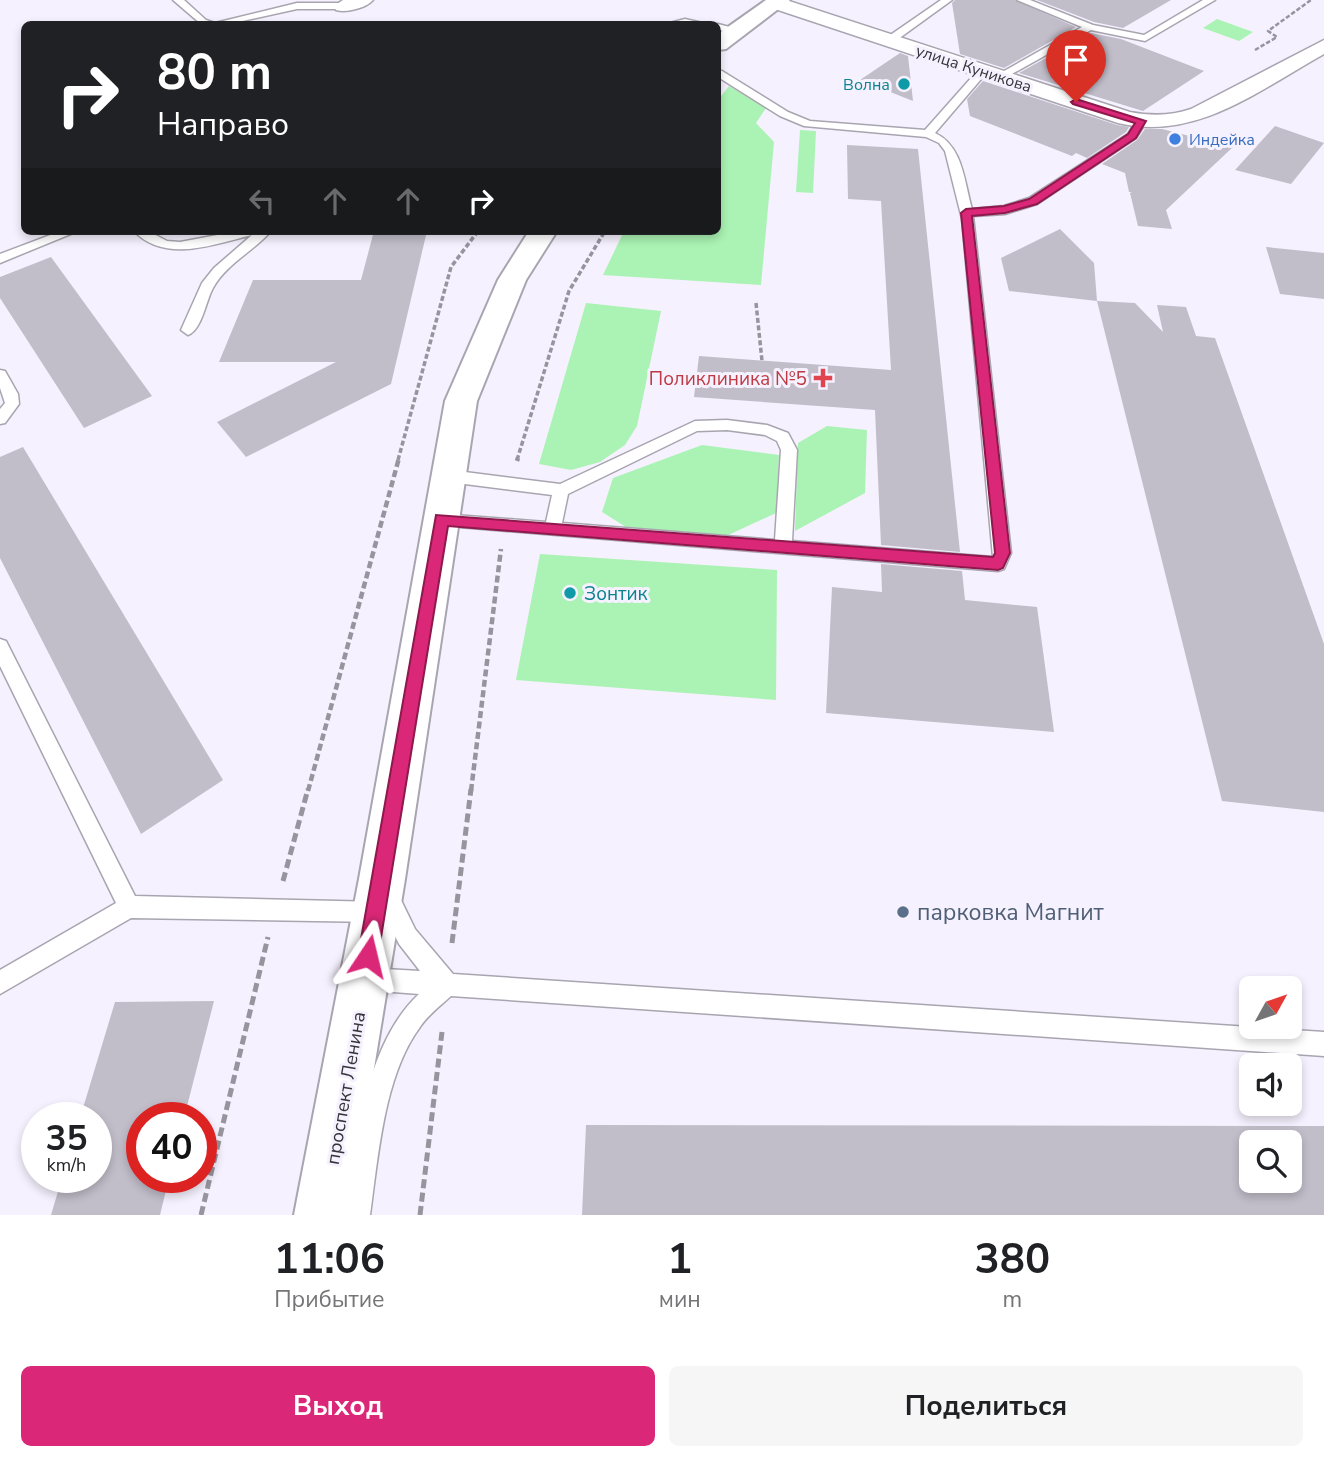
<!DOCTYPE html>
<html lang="ru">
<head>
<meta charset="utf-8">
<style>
  :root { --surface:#fff; --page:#f6f6f6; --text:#202124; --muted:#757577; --accent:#db2777 }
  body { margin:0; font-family:"Nunito Sans",sans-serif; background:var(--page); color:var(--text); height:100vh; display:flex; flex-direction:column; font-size:26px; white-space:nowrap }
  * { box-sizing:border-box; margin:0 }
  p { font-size:23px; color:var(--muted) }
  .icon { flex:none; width:38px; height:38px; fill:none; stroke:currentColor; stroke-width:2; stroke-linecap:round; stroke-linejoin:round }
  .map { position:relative; height:1215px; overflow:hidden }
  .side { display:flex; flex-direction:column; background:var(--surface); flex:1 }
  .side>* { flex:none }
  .banner { position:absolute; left:21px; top:21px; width:700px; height:214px; border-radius:10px; box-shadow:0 4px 10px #0003; background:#202124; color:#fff; overflow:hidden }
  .needle { width:46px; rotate:50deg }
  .buttons { position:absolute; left:1239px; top:976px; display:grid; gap:14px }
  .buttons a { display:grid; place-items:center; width:63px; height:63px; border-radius:10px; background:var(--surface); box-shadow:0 4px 10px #0003; font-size:35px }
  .speed { position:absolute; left:21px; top:1102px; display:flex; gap:14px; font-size:35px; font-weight:700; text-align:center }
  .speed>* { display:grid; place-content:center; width:91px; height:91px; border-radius:50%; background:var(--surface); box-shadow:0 4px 10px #0003; line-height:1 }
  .speed small { font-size:18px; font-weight:400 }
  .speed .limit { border:10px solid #d22; background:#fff; color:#111 }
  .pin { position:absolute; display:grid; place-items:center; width:60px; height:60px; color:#fff; margin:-72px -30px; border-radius:50% 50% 50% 0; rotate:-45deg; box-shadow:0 0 7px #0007 }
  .pin .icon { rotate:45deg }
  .me { position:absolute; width:77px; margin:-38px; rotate:10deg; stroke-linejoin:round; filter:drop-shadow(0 0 5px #0008) }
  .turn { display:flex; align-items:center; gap:24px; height:147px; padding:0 21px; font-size:32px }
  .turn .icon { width:91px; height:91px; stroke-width:2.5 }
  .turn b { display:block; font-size:49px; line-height:60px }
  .lanes { display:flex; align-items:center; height:66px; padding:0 21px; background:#0003; justify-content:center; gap:35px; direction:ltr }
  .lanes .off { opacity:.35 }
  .eta { display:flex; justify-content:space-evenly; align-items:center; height:119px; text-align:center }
  .eta b { font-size:42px; font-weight:700; line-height:49px }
  .button { display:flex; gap:14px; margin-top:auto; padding:14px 21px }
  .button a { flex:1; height:80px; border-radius:10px; background:var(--accent); color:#fff; font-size:28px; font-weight:700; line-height:80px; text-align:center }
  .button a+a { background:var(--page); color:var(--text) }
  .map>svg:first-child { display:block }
</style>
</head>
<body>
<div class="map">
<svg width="1324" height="1215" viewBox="0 0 1324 1215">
  <rect width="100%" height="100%" fill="#f5f1fe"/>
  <!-- green -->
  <g fill="#aaf3b4">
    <path d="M1217,19L1253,32L1239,41L1203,28Z"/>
    <path d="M729,86L766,108L756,123L774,142L761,285L603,275L624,231H718V100Z"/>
    <path d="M800,130L816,131L813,193L796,192Z"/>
    <path d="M586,303L661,311L637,426L625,445L600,462L571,470L539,464Z"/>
    <path d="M827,426L867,430L865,493L795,531L798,443Z"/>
    <path d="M702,445L779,455L776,513L726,536L626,527L602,512L613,478Z"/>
    <path d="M540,554L777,570L776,700L516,680Z"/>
  </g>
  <!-- building -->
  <g fill="#c1bdc9" fill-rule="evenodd">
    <path d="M955,0H1015L1076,27L1004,68L960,54L952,3Z"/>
    <path d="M1037,0H1171L1123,28L1094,22Z"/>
    <path d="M1091,33L1121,39L1204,71L1143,111L1019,73Z"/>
    <path d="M900,53L908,56L913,101L860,80Z"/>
    <path d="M983,81L1117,125L1129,127L1126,132L1087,158L1076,153L1072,156L970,116L967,99Z"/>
    <path d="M1275,126L1324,143L1291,184L1235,170Z"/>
    <path d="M1145,129H1162L1233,147L1166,210L1172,229L1138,226L1130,193L1132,192H1129L1125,173L1102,164L1137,140Z"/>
    <path d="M847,145L918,149L960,552L881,545L875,410L694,397L699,356L891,370L881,201L848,199Z"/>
    <path d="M1060,229L1094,263L1097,301L1009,291L1001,258Z"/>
    <path d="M374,231H427L391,384L246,457L217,422L336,362H219L253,280H361Z"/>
    <path d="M1266,247L1324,253V299L1280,294Z"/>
    <path d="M51,257L152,396L84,428L0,298V277Z"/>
    <path d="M1097,301L1135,303L1163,332L1157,305L1186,307L1196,336L1215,338L1324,644V812L1222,801Z"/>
    <path d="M23,447L223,780L141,834L0,558V457Z"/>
    <path d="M881,564L962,571L965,600L1037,607L1054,732L826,713L832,587L882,592Z"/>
    <path d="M214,1001L184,1118H142V1178H169L160,1215H51L62,1178H96V1118H80L115,1002Z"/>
    <path d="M586,1125L1324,1126V1215H582ZM1251,1143H1290V1181H1251Z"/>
  </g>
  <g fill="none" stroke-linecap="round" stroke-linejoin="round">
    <defs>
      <g id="lane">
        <path d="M173,0H184L206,20L215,23L297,3H343L348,6L343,9H297L229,24H201Z"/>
        <path d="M941,0H952L894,42H886V38Z"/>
        <path d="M1017,0H1030L1093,25L1144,35L1203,0H1215L1145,41L1091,30L1001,80L997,79V75L1082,27Z"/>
        <path d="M685,19L707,24H666Z"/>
        <path d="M716,24H718L741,30L736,33L718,30Z"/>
        <path d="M979,69L988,71L935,133C963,146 964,181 972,209L1004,206L1029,198L1128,134L1137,119L1147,121L1136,138L1037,204L1005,214L973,216L1011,553L1004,569L998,571L435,525L433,520L435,515L441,514L546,522L552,495L449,482L441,476L443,472L449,470L560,484L695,421L727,420L767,425L788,433L797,450L792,541L993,557L962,219L945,151L939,143L926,137L804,126L780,116L718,77V70L722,71L788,112L810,121L925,130ZM727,430L765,435L777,441L781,450L775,540L562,523L568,494L697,431Z"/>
        <path d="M61,231H78L0,263V254Z"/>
        <path d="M134,231H148L167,241L180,242L239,231H271C254,251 226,264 213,288C206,300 202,330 188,335L181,330L202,283L214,268L252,235C215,244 165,264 134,231Z"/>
        <path d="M0,370L5,371L18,394L19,404L5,423L0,424V409L5,403L0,388Z"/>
        <path d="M0,639L6,641L135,896L379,902L382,894L390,891L398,894L415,929L453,974L1324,1032V1056L451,996C440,1006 428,1015 420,1027C384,1075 378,1157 370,1215H344C355,1145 365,1044 419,994L367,990L359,987L356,979L359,971L367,968L420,971L399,944L385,916L376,922L131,918L0,994V970L116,903L0,666Z"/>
      </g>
      <g id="street">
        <path d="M343,0H373C366,8 347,13 336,10L334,6Z"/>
        <path d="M769,0H786L1130,112C1151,116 1171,116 1191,109L1324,40V54C1259,90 1196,142 1118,123L769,7L767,3Z"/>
      </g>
      <g id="secondary">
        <path d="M766,0H790L726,49L718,50V34Z"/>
        <path d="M529,231H557L526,280L477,401L405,879L350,1215H294L359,879L445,401L498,280Z"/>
      </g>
    </defs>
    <!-- lane casing -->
    <use href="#lane" stroke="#a9a5b0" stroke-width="3"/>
    <!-- street casing -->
    <use href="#street" stroke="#a9a5b0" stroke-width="3"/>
    <!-- secondary casing -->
    <use href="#secondary" stroke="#a9a5b0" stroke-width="4"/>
    <!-- path-far3 -->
    <path stroke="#97949d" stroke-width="2.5" stroke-dasharray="4.5 2" stroke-linecap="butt" d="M1255,50L1277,37L1268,31L1311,0"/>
    <!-- path-far2 -->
    <g stroke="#97949d" stroke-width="3.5" stroke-dasharray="5 2.5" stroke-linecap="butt">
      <path d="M756,303L762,361"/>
      <path d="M398,460L451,267L478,231"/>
      <path d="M517,460L569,291L605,231"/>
    </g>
    <!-- path-far1 -->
    <g stroke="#97949d" stroke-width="4.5" stroke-dasharray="7 3.5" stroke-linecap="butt">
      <path d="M517,461L518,458"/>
      <path d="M308,791L399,458"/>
      <path d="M471,791L501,549"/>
    </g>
    <!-- path -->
    <g stroke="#97949d" stroke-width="5" stroke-dasharray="9 4.5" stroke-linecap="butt">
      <path d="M283,881L308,789"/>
      <path d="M452,943L471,789"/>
      <path d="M201,1215L268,937"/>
      <path d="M420,1215L442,1032"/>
    </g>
    <!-- lane -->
    <use href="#lane" fill="#fff" fill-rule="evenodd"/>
    <!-- street -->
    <use href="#street" fill="#fff" fill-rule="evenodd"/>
    <!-- secondary -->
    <use href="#secondary" fill="#fff" fill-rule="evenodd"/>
  </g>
  <!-- route -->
  <path fill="#db2777" stroke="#8e194d" stroke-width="2" d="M1076,99L1146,121L1136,138L1037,204L1005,213L972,216L1010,553L1003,568L998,570L448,526L378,956L375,963L368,966L361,963L358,956L436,515L993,557L995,553L961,213L966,209L1004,206L1029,199L1128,134L1135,123L1073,104L1071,102Z"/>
  <!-- markers -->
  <g fill="#0f9aa8" stroke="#f5f1fe" stroke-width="2.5">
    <circle cx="904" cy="84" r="7"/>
    <circle cx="570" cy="593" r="7"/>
  </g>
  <circle fill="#3f7fe0" stroke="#f5f1fe" stroke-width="2.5" cx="1175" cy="139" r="7"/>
  <path fill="#e0444e" stroke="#f5f1fe" stroke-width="2.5" d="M819.5 367.5h7v7h7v7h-7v7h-7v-7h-7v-7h7z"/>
  <circle fill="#5c6f8a" stroke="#f5f1fe" stroke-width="2.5" cx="903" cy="912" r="7"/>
  <g text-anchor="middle" stroke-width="6" stroke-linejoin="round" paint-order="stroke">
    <!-- far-street labels -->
    <g font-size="16" fill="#363439" stroke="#f5f1fe">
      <text transform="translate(974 68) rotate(18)" y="6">улица Куникова</text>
    </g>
    <!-- far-culture labels -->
    <g font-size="16" fill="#0d838f" stroke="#f5f1fe" text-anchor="end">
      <text x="890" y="90">Волна</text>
    </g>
    <!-- far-shop labels -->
    <g font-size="16" fill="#366cbe" stroke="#f5f1fe" text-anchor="start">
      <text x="1189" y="145">Индейка</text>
    </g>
    <!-- health labels -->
    <g font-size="19" fill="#be3a42" stroke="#f5f1fe" text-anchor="end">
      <text x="807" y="385">Поликлиника №5</text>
    </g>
    <!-- culture labels -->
    <g font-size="19" fill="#0d838f" stroke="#f5f1fe" text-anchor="start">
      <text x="584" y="600">Зонтик</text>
    </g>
    <!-- street labels -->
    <g font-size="19" fill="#363439" stroke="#f5f1fe">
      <text transform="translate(345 1088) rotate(-80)" y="7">проспект Ленина</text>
    </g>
    <!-- near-service labels -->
    <g font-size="23" fill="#4e5e75" stroke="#f5f1fe" text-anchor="start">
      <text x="917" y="920">парковка Магнит</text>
    </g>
  </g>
</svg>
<div class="buttons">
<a><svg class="needle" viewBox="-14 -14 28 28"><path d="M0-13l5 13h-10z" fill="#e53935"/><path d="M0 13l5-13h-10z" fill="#757577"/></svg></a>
<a><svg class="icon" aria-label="sound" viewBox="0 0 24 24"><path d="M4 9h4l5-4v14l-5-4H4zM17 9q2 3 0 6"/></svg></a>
<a><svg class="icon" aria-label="search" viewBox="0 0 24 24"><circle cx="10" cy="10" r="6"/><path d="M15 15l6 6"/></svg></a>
</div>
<div class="speed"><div>35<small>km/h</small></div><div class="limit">40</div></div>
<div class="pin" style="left:1076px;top:102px;background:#d93025"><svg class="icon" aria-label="arrive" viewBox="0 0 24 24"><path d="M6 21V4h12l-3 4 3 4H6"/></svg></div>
<svg class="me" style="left:368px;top:956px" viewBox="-20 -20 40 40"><path d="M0-17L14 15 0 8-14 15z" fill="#db2777" stroke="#fff" stroke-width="4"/></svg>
<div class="banner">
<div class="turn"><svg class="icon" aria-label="right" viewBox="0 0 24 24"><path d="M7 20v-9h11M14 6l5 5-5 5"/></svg><div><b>80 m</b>Направо</div></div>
<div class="lanes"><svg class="icon off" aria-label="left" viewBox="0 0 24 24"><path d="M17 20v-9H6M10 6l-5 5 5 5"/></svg><svg class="icon off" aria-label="ahead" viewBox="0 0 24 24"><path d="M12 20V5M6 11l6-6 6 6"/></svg><svg class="icon off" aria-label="ahead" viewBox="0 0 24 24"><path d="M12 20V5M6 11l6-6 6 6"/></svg><svg class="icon" aria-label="right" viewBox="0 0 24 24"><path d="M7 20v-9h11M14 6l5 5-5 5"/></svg></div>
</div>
</div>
<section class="side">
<div class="eta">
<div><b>11:06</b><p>Прибытие</p></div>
<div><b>1</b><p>мин</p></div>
<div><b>380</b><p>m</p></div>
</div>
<div class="button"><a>Выход</a><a>Поделиться</a></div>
</section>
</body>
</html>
